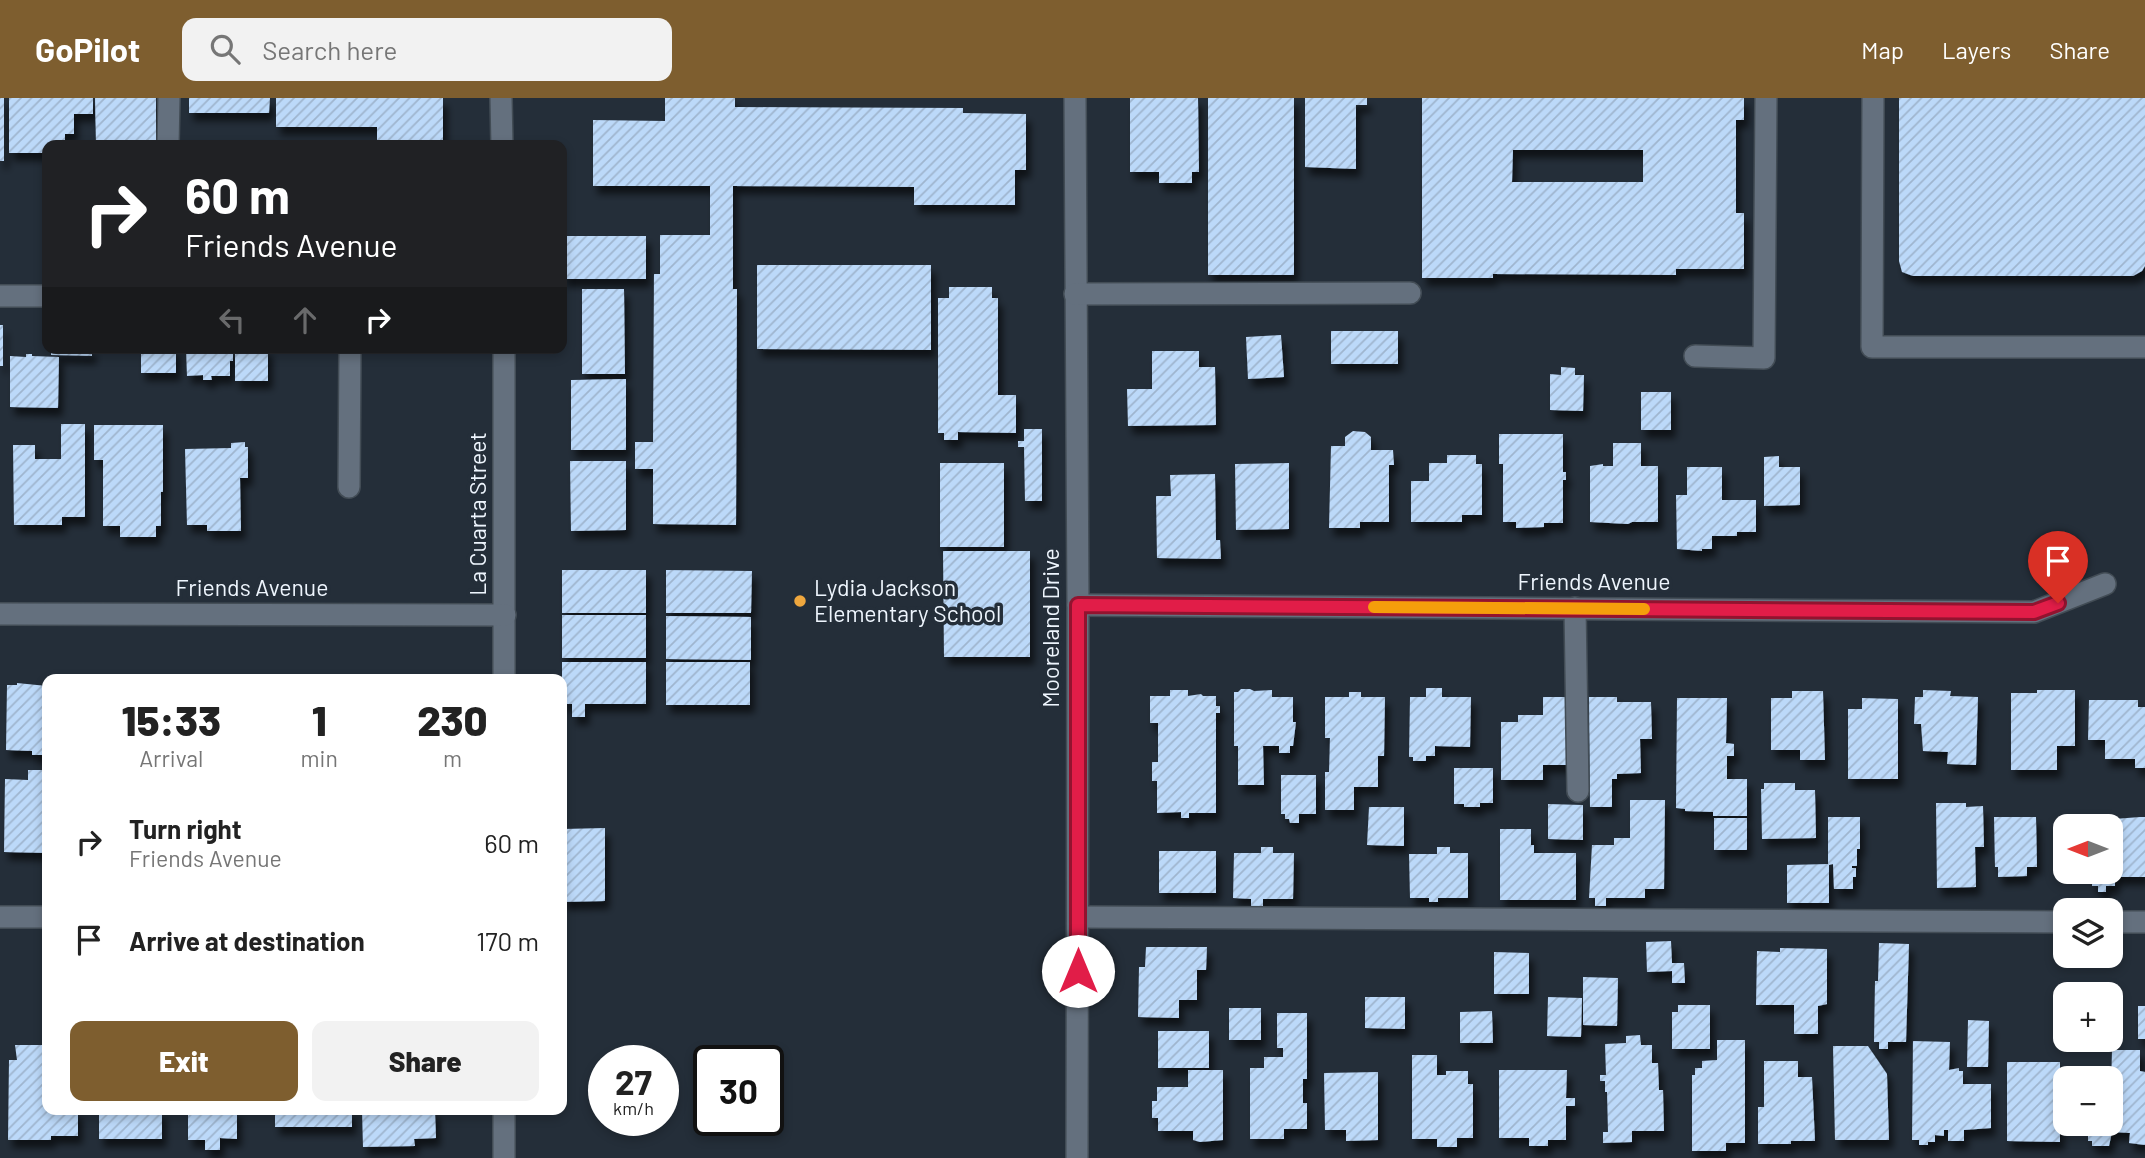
<!DOCTYPE html>
<html lang="en">
<head>
<meta charset="utf-8">
<style>
  :root { --surface:#fff; --page:#f2f2f2; --text:#222; --muted:#767676; --accent:#7e5e2f }
  body { margin:0; font-family:Barlow,sans-serif; background:var(--page); color:var(--text); height:100vh; display:flex; flex-direction:column; font-size:26px; white-space:nowrap }
  * { box-sizing:border-box; margin:0 }
  p { font-size:23px; color:var(--muted) }
  .icon { flex:none; width:38px; height:38px; fill:none; stroke:currentColor; stroke-width:2; stroke-linecap:round; stroke-linejoin:round }
  .map { position:relative; flex:1; overflow:hidden }
  .drawer { position:absolute; left:42px; top:576px; width:525px; height:441px; display:flex; flex-direction:column; background:var(--surface); border-radius:14px; box-shadow:0 4px 10px #0003 }
  .drawer>* { flex:none }
  .guide { position:absolute; left:42px; top:42px; width:525px; height:214px; border-radius:14px; box-shadow:0 4px 10px #0003; background:#202124; color:#fff; overflow:hidden }
  .needle { width:46px; rotate:270deg }
  .buttons { position:absolute; left:2053px; top:716px; display:grid; gap:14px }
  .buttons a { display:grid; place-items:center; width:70px; height:70px; border-radius:14px; background:var(--surface); box-shadow:0 4px 10px #0003; font-size:35px }
  .speed { position:absolute; left:588px; top:947px; display:flex; gap:14px; font-size:35px; font-weight:700; text-align:center }
  .speed>* { display:grid; place-content:center; width:91px; height:91px; border-radius:50%; background:var(--surface); box-shadow:0 4px 10px #0003; line-height:1 }
  .speed small { font-size:18px; font-weight:400 }
  .speed .limit { border:4px solid #111; border-radius:10px; background:#fff; color:#111 }
  .pin { position:absolute; display:grid; place-items:center; width:60px; height:60px; color:#fff; margin:-72px -30px; border-radius:50% 50% 50% 0; rotate:-45deg; box-shadow:0 0 7px #0007 }
  .pin .icon { rotate:45deg }
  .me { position:absolute; width:77px; margin:-38px; rotate:0deg; stroke-linejoin:round; filter:drop-shadow(0 0 5px #0008) }
  .turn { display:flex; align-items:center; gap:24px; height:147px; padding:0 28px; font-size:32px }
  .turn .icon { width:91px; height:91px; stroke-width:2.5 }
  .turn b { display:block; font-size:49px; line-height:60px }
  .lanes { display:flex; align-items:center; height:66px; padding:0 28px; background:#0003; justify-content:center; gap:35px; direction:ltr }
  .lanes .off { opacity:.35 }
  .eta { display:flex; justify-content:space-evenly; align-items:center; height:119px; text-align:center }
  .eta b { font-size:42px; font-weight:800; line-height:49px }
  .button { display:flex; gap:14px; margin-top:auto; padding:14px 28px }
  .button a { flex:1; height:80px; border-radius:14px; background:var(--accent); color:#fff; font-size:28px; font-weight:800; line-height:80px; text-align:center }
  .button a+a { background:var(--page); color:var(--text) }
  ul { padding:0; list-style:none }
  li { display:flex; align-items:center; gap:21px; height:98px; padding:0 28px }
  li div { flex:1 }
  li b { display:block; font-size:26px }
  li em { font-style:normal }
  header { display:flex; align-items:center; gap:42px; box-sizing:border-box; height:98px; padding:0 35px; background:var(--accent); color:#fff }
  header strong { font-size:33px }
  nav { display:flex; gap:38px; margin-inline-start:auto; font-size:24px }
  .search { width:490px; height:63px; background:var(--page); display:flex; align-items:center; gap:18px; box-sizing:border-box; padding:0 24px; border-radius:14px; color:var(--muted); font-size:26px }
  .map>svg:first-child { display:block }
</style>
</head>
<body>
<header>
<strong>GoPilot</strong>
<div class="search"><svg class="icon" aria-label="search" viewBox="0 0 24 24"><circle cx="10" cy="10" r="6"/><path d="M15 15l6 6"/></svg>Search here</div>
<nav><a>Map</a><a>Layers</a><a>Share</a></nav>
</header>
<div class="map">
<svg width="2145" height="1060" viewBox="0 0 2145 1060">
  <defs>
    <pattern id="building-hatch" width="6" height="6" patternUnits="userSpaceOnUse" patternTransform="scale(1.75)"><rect width="6" height="6" fill="#bcd9f9"/><path d="M-1 1l2-2M0 6l6-6M5 7l2-2" fill="none" stroke="#9fb5ce"/></pattern>
    <filter id="shadow"><feDropShadow dx="4.5" dy="8" stdDeviation="3.5" flood-color="#0009"/></filter>
  </defs>
  <rect width="100%" height="100%" fill="#242e39"/>
  <!-- building -->
  <g fill="url(#building-hatch)" fill-rule="evenodd" filter="url(#shadow)">
    <rect x="0" y="0" width="4" height="63"/>
    <path d="M9,0H93V16H74V36H65V47H47V55H9Z"/>
    <path d="M95,0H156V46L96,47Z"/>
    <path d="M189,0H270L269,15H189Z"/>
    <path d="M276,0H443V47H377V29H276Z"/>
    <path d="M665,0H735V9L963,10V15L1026,16V72H1015V107H914V89L733,88V191H737L736,427L653,426V371H635V344H653L654,176H660V137H710V88H593V22L665,23Z"/>
    <path d="M1130,0H1198L1199,74H1192V85H1159V74H1130Z"/>
    <rect x="1208" y="0" width="86" height="177"/>
    <path d="M1305,0H1367V7H1356V71L1305,69Z"/>
    <path d="M1422,0H1744V22H1736V115H1744V171H1676V177L1493,176V180H1422ZM1513,52H1643V84H1512Z"/>
    <path d="M1899,0H2145V168L2142,173L2133,178H1913L1902,174L1899,163Z"/>
    <rect x="562" y="138" width="84" height="43"/>
    <path d="M757,167H931V252L757,251Z"/>
    <path d="M949,189H992V200H998V297H1016V335L958,334V342H944V335H938V200H949Z"/>
    <path d="M582,191H624L625,276H582Z"/>
    <rect x="0" y="227" width="3" height="41"/>
    <rect x="1331" y="233" width="67" height="33"/>
    <path d="M1281,237L1284,279L1248,281L1246,239Z"/>
    <path d="M51,250H92V258L51,257Z"/>
    <rect x="141" y="250" width="35" height="25"/>
    <path d="M186,250H230V255H233V263H230V278H211L212,282H203V277L187,278Z"/>
    <rect x="235" y="250" width="33" height="33"/>
    <path d="M1152,253H1199V269H1215L1216,327L1128,328L1127,291H1152Z"/>
    <path d="M26,256H32V258L59,259L58,310L10,309V258L26,259Z"/>
    <path d="M1561,269L1575,270V277H1584L1583,313L1550,312V276L1561,277Z"/>
    <path d="M626,281V352H571V282Z"/>
    <rect x="1641" y="294" width="30" height="38"/>
    <path d="M61,326H85V419H62V427H14L13,347H35V361H61Z"/>
    <path d="M94,327H163V394H161V428H156V439H120V428H103V362H94Z"/>
    <path d="M1024,331H1042V403H1025L1024,349H1018V343H1024Z"/>
    <path d="M1353,333L1365,334L1371,339V352H1393L1394,367H1389V424H1360V430H1329L1331,348H1345V339Z"/>
    <path d="M1499,336H1563V374H1566V382H1563V425H1544V429L1516,430V424H1503V366H1499Z"/>
    <path d="M245,344V349H248V380H240L241,433H207V427H187L185,351L231,350V345Z"/>
    <path d="M1613,345H1641V368H1658V424H1632L1628,426L1590,424V368L1603,366V368H1613Z"/>
    <path d="M1447,357H1476V366H1482V417H1462V424H1411V383H1429V365H1447Z"/>
    <path d="M1779,358V369H1800V407L1764,408V359Z"/>
    <path d="M570,363H626V432L571,433Z"/>
    <rect x="940" y="365" width="64" height="84"/>
    <path d="M1289,365V431L1236,432L1235,366Z"/>
    <path d="M1687,369H1722V402H1756V434H1737V438H1712V451H1702V453L1677,451L1676,397H1687Z"/>
    <path d="M1215,376L1216,442H1220L1221,461L1157,460L1156,398H1171L1170,377Z"/>
    <path d="M943,453H1030V559H944Z"/>
    <rect x="562" y="472" width="84" height="43"/>
    <path d="M666,472L752,473L751,515H666Z"/>
    <rect x="562" y="517" width="84" height="43"/>
    <path d="M666,518L751,519V562L666,561Z"/>
    <path d="M562,564H646V606H585V619H572V606H562Z"/>
    <rect x="666" y="564" width="84" height="43"/>
    <path d="M17,585L47,588V657H32V653L6,652L7,587H17Z"/>
    <path d="M1426,590H1442V599H1471L1470,649L1435,648V658H1426V663H1413V659H1409L1410,599H1426Z"/>
    <path d="M1241,591H1250L1254,593L1272,592V599H1293V624H1296L1293,648H1290V655H1279V648H1263L1264,687H1238V648H1234V594H1238Z"/>
    <path d="M1170,592H1188V598L1201,596L1203,598H1216V608H1220V615H1216V715H1189V720H1181V714L1157,715V683H1152V664H1158V625H1150V598H1170Z"/>
    <path d="M1923,592L1951,593L1950,598L1978,599L1976,667L1947,666L1948,654L1923,653L1921,626H1914L1915,599H1923Z"/>
    <path d="M2037,592H2075V648H2057V672H2011V595H2037Z"/>
    <path d="M1792,593H1823L1825,662H1800V652H1771V600H1792Z"/>
    <path d="M1349,594H1361V599H1385L1384,658H1378V689H1354V712H1325V674H1329L1330,640H1325V599H1349Z"/>
    <path d="M1543,599H1571V667H1543V682H1501V624H1518V617H1543Z"/>
    <path d="M1589,599H1617V604H1651L1652,641H1640L1641,675L1617,676V681H1612V709H1590Z"/>
    <path d="M1677,600H1727L1726,645L1734,646V658H1727V681H1747V718H1713V714L1685,713V711L1676,710Z"/>
    <path d="M1862,600L1898,601V681H1848V611H1862Z"/>
    <path d="M2089,602H2138V609H2145V670H2135V661H2105V642H2088Z"/>
    <path d="M1454,670H1493V705H1480V709H1464V706H1454Z"/>
    <path d="M28,672H47V755L4,754L5,681L28,682Z"/>
    <path d="M1281,677H1316V716H1299V725H1290L1289,721H1285V716H1281Z"/>
    <path d="M1764,685H1795V692H1815L1816,740L1762,741L1761,691H1764Z"/>
    <path d="M1630,702H1665L1664,791H1645V800H1606V808H1595V800H1589L1592,747H1614V740H1630Z"/>
    <path d="M1936,705H1966V709L1983,708L1984,749H1975L1976,789L1937,790Z"/>
    <path d="M1548,706L1583,707V742L1548,741Z"/>
    <path d="M1369,709H1404V748L1367,747Z"/>
    <path d="M1828,719H1860V751H1857V768H1852V770H1856V779H1853V791H1834L1833,766L1829,767V805H1787V767L1828,766Z"/>
    <path d="M1994,719H2036L2037,769H2027V778L1998,779V769H1995Z"/>
    <path d="M2140,719H2145V779H2115V788H2106V794H2098V788H2092V774H2110V727H2114V721Z"/>
    <rect x="1714" y="720" width="33" height="32"/>
    <path d="M605,730V803L562,804V731Z"/>
    <path d="M1500,731H1531V747H1534V755H1576V802H1500Z"/>
    <path d="M1261,749H1273V755H1294L1293,801H1263V808H1251V801L1233,800L1234,755H1261Z"/>
    <path d="M1437,749H1450V755H1468V800H1438V804H1429V800H1410L1409,756H1437Z"/>
    <rect x="1159" y="753" width="57" height="42"/>
    <path d="M1671,843L1672,865H1684L1685,885H1672V873L1647,874L1646,844Z"/>
    <path d="M1879,845L1909,846L1906,944H1888V951H1879V944H1874L1875,883H1878Z"/>
    <path d="M1146,849H1207L1206,872H1197V902H1179V920L1138,919L1139,869H1145Z"/>
    <path d="M1780,850L1827,851V906L1818,908V936H1794V907H1756L1757,853L1780,854Z"/>
    <path d="M1494,854L1529,855V896H1494Z"/>
    <path d="M1583,879L1618,880L1617,928L1583,927Z"/>
    <path d="M1365,899H1405V931L1365,930Z"/>
    <path d="M1548,899L1582,900L1581,939L1547,938Z"/>
    <path d="M1678,907H1710V951H1672V914H1678Z"/>
    <rect x="2138" y="908" width="7" height="33"/>
    <rect x="1229" y="910" width="32" height="32"/>
    <path d="M1492,913L1493,945H1460V914Z"/>
    <path d="M1277,915H1307V981H1303V1005H1307V1031H1284V1041H1250V970H1264V959H1283V950H1277Z"/>
    <path d="M1968,922L1989,923L1988,969H1967Z"/>
    <rect x="1158" y="933" width="51" height="37"/>
    <path d="M1640,937L1641,947H1652V965H1658L1659,992H1663L1664,1033H1632V1044L1603,1045V1034H1608L1607,994H1605V983H1600V977H1606L1605,946L1626,945V938Z"/>
    <path d="M1717,942H1745V1045H1726V1053H1692V977H1695V970H1702V963L1717,962Z"/>
    <path d="M1913,943L1950,944L1949,972L1959,970V973H1963V986H1991V1030L1964,1032V1043H1948V1032H1944V1038L1935,1037V1044H1928V1047H1919V1042H1912Z"/>
    <path d="M15,947H47V1012H78V1038H51V1042H8L9,962H17Z"/>
    <path d="M1833,948H1868L1887,976L1889,1042H1835Z"/>
    <path d="M2112,952H2140V973L2145,974V1047L2129,1045L2130,1035L2112,1034L2109,1048H2092V1043H2088V1026H2110Z"/>
    <path d="M1412,957H1437V977H1446V973H1468V986H1473V1040H1457V1049H1437V1041H1412Z"/>
    <path d="M1764,963H1798V979H1812L1815,1043H1791V1046H1758V1009H1764Z"/>
    <path d="M2007,964H2060V1044L2007,1043Z"/>
    <path d="M1188,972H1223V1042L1200,1044L1193,1042V1033H1158V1020H1152V1003H1157V989H1188Z"/>
    <path d="M1499,972H1567L1566,1000H1575V1008H1566V1042H1548V1048H1529V1040H1499Z"/>
    <path d="M1378,974V1042L1346,1043V1032H1325L1324,975Z"/>
    <rect x="99" y="1012" width="63" height="29"/>
    <path d="M188,1012H237V1041L220,1040V1052H205V1042H188Z"/>
    <rect x="275" y="1012" width="77" height="17"/>
    <path d="M362,1012H435L436,1040L414,1041L415,1048L363,1049Z"/>
  </g>
  <g fill="none" stroke-linecap="round" stroke-linejoin="round">
    <defs>
      <g id="minor">
        <path d="M501,0L502,47"/>
        <path d="M1075,0L1078,507L1077,1060"/>
        <path d="M1873,0L1872,249H2145"/>
        <path d="M168,47L169,0"/>
        <path d="M1075,196L1410,195"/>
        <path d="M0,198H47"/>
        <path d="M504,250V581"/>
        <path d="M1695,258L1764,260L1766,0"/>
        <path d="M349,389L350,250"/>
        <path d="M1078,507L2034,514L2105,486"/>
        <path d="M1575,510L1578,693"/>
        <path d="M0,516L505,517"/>
        <path d="M0,819H47"/>
        <path d="M1078,819L2065,824"/>
        <path d="M2110,824H2145"/>
        <path d="M504,1012V1060"/>
      </g>
    </defs>
    <!-- minor casing -->
    <use href="#minor" stroke="#424c55" stroke-width="24"/>
    <!-- minor -->
    <use href="#minor" stroke="#64707e" stroke-width="21"/>
  </g>
  <g fill="none" stroke-linecap="round" stroke-linejoin="round">
    <defs>
      <path id="route" d="M1078,873V507L2034,514L2058,505"/>
    </defs>
    <!-- route casing -->
    <use href="#route" stroke="#92132f" stroke-width="18"/>
    <!-- route -->
    <use href="#route" stroke="#e11d48" stroke-width="12"/>
    <!-- slow -->
    <path stroke="#f59e0b" stroke-width="12" d="M1374,509L1644,511"/>
  </g>
  <!-- markers -->
  <circle fill="#efa73e" stroke="#242e39" stroke-width="2.5" cx="800" cy="503" r="7"/>
  <g text-anchor="middle" stroke-width="7" stroke-linejoin="round" paint-order="stroke">
    <!-- street labels -->
    <g font-size="23" fill="#eef5fd" stroke="#242e39">
      <text transform="translate(478 416) rotate(-90)" y="8">La Cuarta Street</text>
      <text x="1594" y="492">Friends Avenue</text>
      <text x="252" y="498">Friends Avenue</text>
      <text transform="translate(1051 530) rotate(-90)" y="8">Mooreland Drive</text>
    </g>
    <!-- poi labels -->
    <g font-size="23" fill="#eef5fd" stroke="#242e39" text-anchor="start">
      <text x="814" y="498">Lydia Jackson<tspan x="814" dy="26">Elementary School</tspan></text>
    </g>
  </g>
</svg>
<div class="buttons">
<a><svg class="needle" viewBox="-14 -14 28 28"><path d="M0-13l5 13h-10z" fill="#e53935"/><path d="M0 13l5-13h-10z" fill="#767676"/></svg></a>
<a><svg class="icon" aria-label="layers" viewBox="0 0 24 24"><path d="M12 4l9 5-9 5-9-5zM3 14l9 5 9-5"/></svg></a>
<a>+</a>
<a>−</a>
</div>
<div class="speed"><div>27<small>km/h</small></div><div class="limit">30</div></div>
<div class="pin" style="left:2058px;top:505px;background:#d93025"><svg class="icon" aria-label="arrive" viewBox="0 0 24 24"><path d="M6 21V4h12l-3 4 3 4H6"/></svg></div>
<svg class="me" style="left:1078px;top:873px" viewBox="-20 -20 40 40"><circle r="19" fill="#fff"/><path d="M0-13L10 11 0 6-10 11z" fill="#e11d48"/></svg>
<div class="guide">
<div class="turn"><svg class="icon" aria-label="right" viewBox="0 0 24 24"><path d="M7 20v-9h11M14 6l5 5-5 5"/></svg><div><b>60 m</b>Friends Avenue</div></div>
<div class="lanes"><svg class="icon off" aria-label="left" viewBox="0 0 24 24"><path d="M17 20v-9H6M10 6l-5 5 5 5"/></svg><svg class="icon off" aria-label="ahead" viewBox="0 0 24 24"><path d="M12 20V5M6 11l6-6 6 6"/></svg><svg class="icon" aria-label="right" viewBox="0 0 24 24"><path d="M7 20v-9h11M14 6l5 5-5 5"/></svg></div>
</div>
<section class="drawer">
<div class="eta">
<div><b>15:33</b><p>Arrival</p></div>
<div><b>1</b><p>min</p></div>
<div><b>230</b><p>m</p></div>
</div>
<ul>
<li><svg class="icon" aria-label="right" viewBox="0 0 24 24"><path d="M7 20v-9h11M14 6l5 5-5 5"/></svg><div><b>Turn right</b><p>Friends Avenue</p></div><em>60 m</em></li>
<li><svg class="icon" aria-label="arrive" viewBox="0 0 24 24"><path d="M6 21V4h12l-3 4 3 4H6"/></svg><div><b>Arrive at destination</b></div><em>170 m</em></li>
</ul>
<div class="button"><a>Exit</a><a>Share</a></div>
</section>
</div>
</body>
</html>
